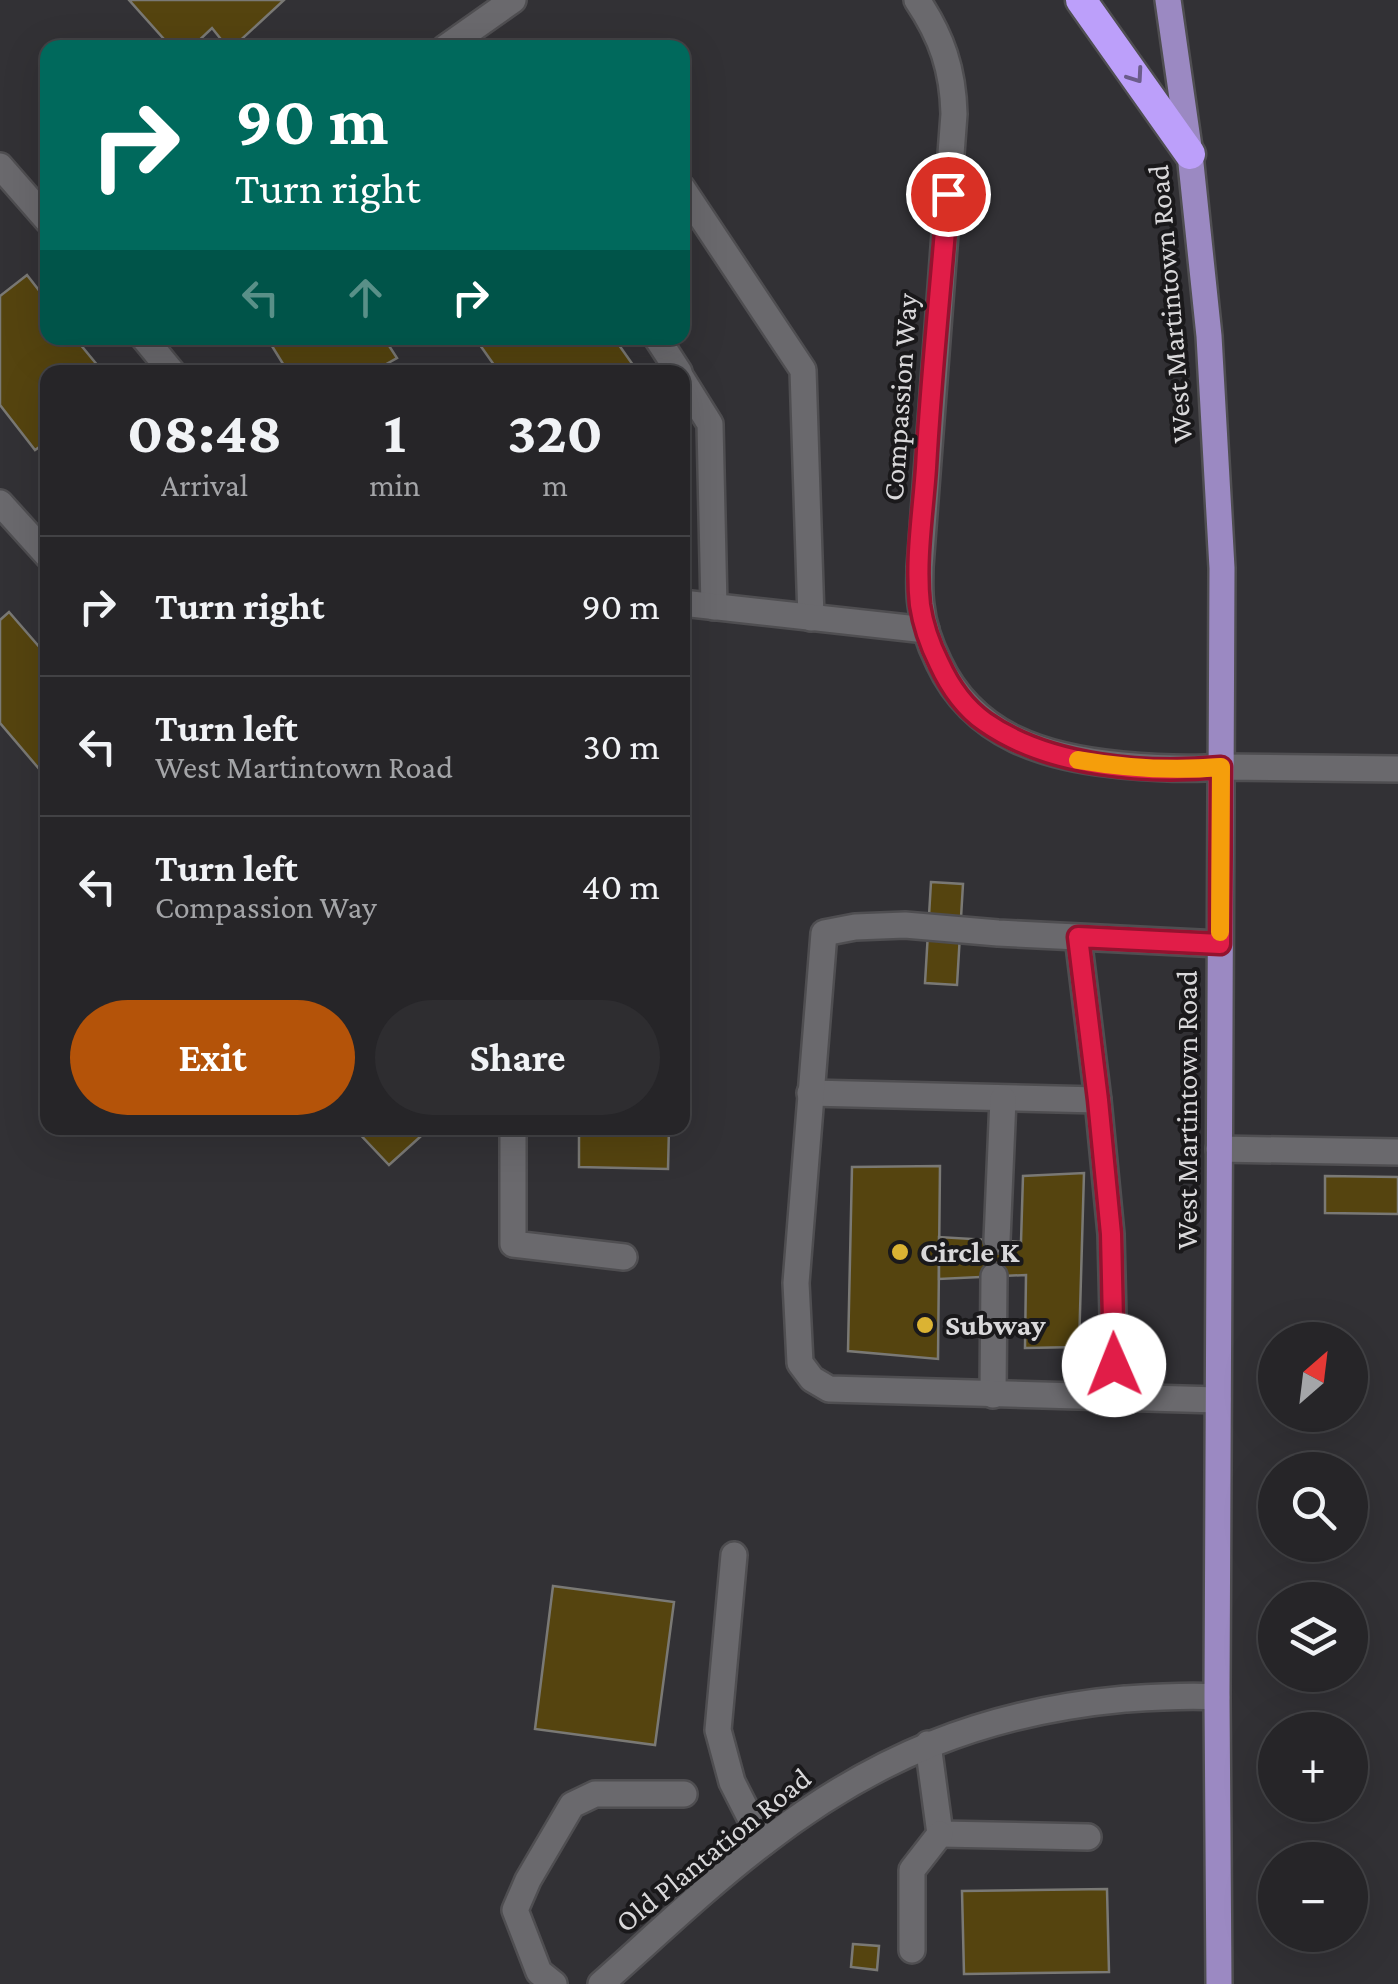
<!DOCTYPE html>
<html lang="en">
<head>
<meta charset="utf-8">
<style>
  :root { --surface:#262528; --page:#2e2d30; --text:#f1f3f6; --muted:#a4a5a8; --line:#424245; --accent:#b45309 }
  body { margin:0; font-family:"Crimson Pro",serif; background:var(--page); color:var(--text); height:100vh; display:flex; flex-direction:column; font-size:38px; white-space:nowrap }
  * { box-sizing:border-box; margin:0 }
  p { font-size:32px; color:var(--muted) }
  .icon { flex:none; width:55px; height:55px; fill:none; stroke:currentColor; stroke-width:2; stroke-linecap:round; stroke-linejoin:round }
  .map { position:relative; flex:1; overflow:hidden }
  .panel { position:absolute; left:40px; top:365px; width:650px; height:770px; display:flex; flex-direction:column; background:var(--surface); border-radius:20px; box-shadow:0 10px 40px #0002,0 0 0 2px var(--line) }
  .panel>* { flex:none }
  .top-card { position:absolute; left:40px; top:40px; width:650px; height:305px; border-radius:20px; box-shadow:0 10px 40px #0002,0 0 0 2px var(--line); background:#00695c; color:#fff; overflow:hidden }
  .needle { width:65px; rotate:28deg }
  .buttons { position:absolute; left:1258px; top:1322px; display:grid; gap:20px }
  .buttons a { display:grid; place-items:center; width:110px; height:110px; border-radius:50%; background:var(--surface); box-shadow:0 10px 40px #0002,0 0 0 2px var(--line); font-size:50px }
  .pin { position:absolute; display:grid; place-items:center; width:85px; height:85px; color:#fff; margin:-42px; border:5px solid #fff; border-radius:50%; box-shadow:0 2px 10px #0007 }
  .me { position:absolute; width:110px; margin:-55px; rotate:359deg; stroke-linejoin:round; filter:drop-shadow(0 0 8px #0008) }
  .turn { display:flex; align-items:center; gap:35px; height:210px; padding:0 30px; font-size:45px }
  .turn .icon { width:130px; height:130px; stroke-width:2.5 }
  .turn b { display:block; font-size:70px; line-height:85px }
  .lanes { display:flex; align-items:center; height:95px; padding:0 30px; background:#0003; justify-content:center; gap:50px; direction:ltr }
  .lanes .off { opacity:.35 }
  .eta { display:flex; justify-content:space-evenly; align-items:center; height:170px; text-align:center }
  .eta b { font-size:60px; font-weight:700; line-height:70px }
  .cta { display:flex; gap:20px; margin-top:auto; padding:20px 30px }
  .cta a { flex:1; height:115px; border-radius:60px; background:var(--accent); color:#fff; font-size:40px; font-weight:700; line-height:115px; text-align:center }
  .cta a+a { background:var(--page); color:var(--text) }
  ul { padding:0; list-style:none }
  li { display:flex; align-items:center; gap:30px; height:140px; padding:0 30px; border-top:2px solid var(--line) }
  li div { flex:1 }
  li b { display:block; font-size:38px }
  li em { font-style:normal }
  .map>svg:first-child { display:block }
</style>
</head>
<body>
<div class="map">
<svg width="1398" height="1984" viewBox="0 0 1398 1984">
  <rect width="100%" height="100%" fill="#323135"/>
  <!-- building -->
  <g fill="#55440f" stroke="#7a7975" stroke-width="2.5">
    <path d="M129,0H284L232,48H228L212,28L191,48H172Z"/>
    <path d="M27,275L48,302V338H75L103,372H48V441L35,450L0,405V296Z"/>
    <path d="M267,338H384L397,358L372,372H288Z"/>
    <path d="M475,338H614L638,372H499Z"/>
    <path d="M9,612L48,657V775L46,777L0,723V620Z"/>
    <path d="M931,882L963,884L957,985L925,983Z"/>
    <path d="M354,1128H430L389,1165Z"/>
    <path d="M579,1128H669L668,1169L579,1167Z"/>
    <path d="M940,1166L938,1359L848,1351L852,1167Z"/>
    <path d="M1084,1173L1079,1347L1025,1348L1026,1275L939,1279V1237L1021,1242L1023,1176Z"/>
    <path d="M1325,1176L1398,1177V1214L1325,1213Z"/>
    <path d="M553,1586L674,1602L655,1745L535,1729Z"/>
    <path d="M1107,1889L1109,1972L964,1974L962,1891Z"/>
    <path d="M853,1944L879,1946L877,1970L851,1967Z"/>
  </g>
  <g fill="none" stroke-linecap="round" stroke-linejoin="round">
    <defs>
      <g id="minor">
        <path d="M917,0C942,37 953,70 954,114L920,567C920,579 919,592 921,605C923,625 930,645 939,663C974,737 1046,758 1122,765C1155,768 1188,770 1221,767L1398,769"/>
        <path d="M445,48L513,0"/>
        <path d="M0,166L48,221"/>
        <path d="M682,188L803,370L811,618"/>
        <path d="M144,338L172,372"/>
        <path d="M657,338L679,372"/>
        <path d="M682,379L710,424L714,607"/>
        <path d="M0,503L48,556"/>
        <path d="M682,603L926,630"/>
        <path d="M1078,937L1098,1100L1111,1234L1115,1398"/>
        <path d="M810,1093L1098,1100"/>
        <path d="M513,1128V1244L624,1257"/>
        <path d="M1219,1149L1398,1152"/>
        <path d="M997,1240L1003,1099"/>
        <path d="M993,1395L994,1276"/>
        <path d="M1218,1400L829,1389L812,1379L800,1363L796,1283L824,933L855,927L905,925L998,933L1220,944"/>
        <path d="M734,1555L718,1730L732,1782L763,1843"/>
        <path d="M928,1744L940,1834L1088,1837"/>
        <path d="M912,1950V1870L940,1834"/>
        <path d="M554,1984L539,1972L515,1910L528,1880L572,1805L595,1794H684"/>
        <path d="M601,1984C654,1937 706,1887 762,1844C874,1757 984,1712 1125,1699C1156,1697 1186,1695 1217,1697"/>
      </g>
      <path id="major" d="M1168,0L1190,154L1209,336L1222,568L1217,1697L1219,1984"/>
      <path id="highway" d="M1081,0L1190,154"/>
    </defs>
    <!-- minor casing -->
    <use href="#minor" stroke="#4f4e51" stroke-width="30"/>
    <!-- major casing -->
    <use href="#major" stroke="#4f4e51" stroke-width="30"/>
    <!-- highway casing -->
    <use href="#highway" stroke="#4f4e51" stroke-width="35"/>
    <!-- minor -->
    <use href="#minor" stroke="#6a696d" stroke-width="25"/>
    <!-- major -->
    <use href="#major" stroke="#9b89c2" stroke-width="25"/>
    <!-- highway -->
    <use href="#highway" stroke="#bc9ffa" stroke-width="30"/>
  </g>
  <!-- one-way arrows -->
  <defs><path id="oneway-chevron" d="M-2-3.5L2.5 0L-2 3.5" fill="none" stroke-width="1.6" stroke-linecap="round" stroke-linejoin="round" transform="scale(2.5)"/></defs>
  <use stroke="#6b5c8a" href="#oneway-chevron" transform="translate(1136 76) rotate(55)"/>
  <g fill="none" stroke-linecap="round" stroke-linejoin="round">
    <defs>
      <path id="route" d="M948,194C941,285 931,376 926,468C923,513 915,560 920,605C923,625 930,645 939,663C949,685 965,708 985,722C1049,767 1146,774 1221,767L1220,944L1078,937L1098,1100L1111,1234L1114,1365"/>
    </defs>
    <!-- route casing -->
    <use href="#route" stroke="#92132f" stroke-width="25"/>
    <!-- route -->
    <use href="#route" stroke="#e11d48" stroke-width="18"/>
    <!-- slow -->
    <path stroke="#f59e0b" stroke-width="18" d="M1078,760C1124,768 1174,771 1221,767L1220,932"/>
  </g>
  <!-- markers -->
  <g fill="#dbb333" stroke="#1a191b" stroke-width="4">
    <circle cx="900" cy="1252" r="10"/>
    <circle cx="925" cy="1325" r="10"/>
  </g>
  <g text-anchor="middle" stroke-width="8" stroke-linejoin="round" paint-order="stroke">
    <!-- street labels -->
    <g font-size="30" fill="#d9d8da" stroke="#1a191b">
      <text transform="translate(1170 304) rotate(-95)" y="10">West Martintown Road</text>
      <text transform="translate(900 397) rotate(-86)" y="10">Compassion Way</text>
      <text transform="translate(1187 1110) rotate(-90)" y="10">West Martintown Road</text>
      <text transform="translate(713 1850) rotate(-39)" y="10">Old Plantation Road</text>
    </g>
    <!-- poi labels -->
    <g font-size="30" font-weight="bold" fill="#d9d8da" stroke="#1a191b" text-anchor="start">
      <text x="920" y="1262">Circle K</text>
      <text x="945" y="1335">Subway</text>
    </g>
  </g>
</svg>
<div class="buttons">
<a><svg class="needle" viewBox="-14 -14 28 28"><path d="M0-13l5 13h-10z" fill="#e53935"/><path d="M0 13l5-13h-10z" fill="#a4a5a8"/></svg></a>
<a><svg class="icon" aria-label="search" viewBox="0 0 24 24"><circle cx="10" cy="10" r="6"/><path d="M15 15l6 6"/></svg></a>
<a><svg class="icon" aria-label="layers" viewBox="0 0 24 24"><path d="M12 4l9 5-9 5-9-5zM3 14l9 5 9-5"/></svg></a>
<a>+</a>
<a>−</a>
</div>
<div class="pin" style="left:948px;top:194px;background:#d93025"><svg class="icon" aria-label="arrive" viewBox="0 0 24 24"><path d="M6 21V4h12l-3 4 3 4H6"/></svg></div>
<svg class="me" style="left:1114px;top:1365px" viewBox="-20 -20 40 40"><circle r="19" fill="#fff"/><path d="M0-13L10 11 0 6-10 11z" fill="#e11d48"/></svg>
<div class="top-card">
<div class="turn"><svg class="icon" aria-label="right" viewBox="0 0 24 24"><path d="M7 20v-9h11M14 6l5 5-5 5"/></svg><div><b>90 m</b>Turn right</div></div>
<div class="lanes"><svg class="icon off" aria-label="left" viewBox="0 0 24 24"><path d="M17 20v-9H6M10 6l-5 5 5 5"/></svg><svg class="icon off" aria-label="ahead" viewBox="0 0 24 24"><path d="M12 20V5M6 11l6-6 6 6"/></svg><svg class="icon" aria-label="right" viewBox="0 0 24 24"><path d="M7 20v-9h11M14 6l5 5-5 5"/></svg></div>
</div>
<section class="panel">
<div class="eta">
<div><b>08:48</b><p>Arrival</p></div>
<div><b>1</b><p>min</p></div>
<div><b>320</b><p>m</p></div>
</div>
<ul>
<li><svg class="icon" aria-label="right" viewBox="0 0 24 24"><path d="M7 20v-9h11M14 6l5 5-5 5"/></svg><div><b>Turn right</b></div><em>90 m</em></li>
<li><svg class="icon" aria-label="left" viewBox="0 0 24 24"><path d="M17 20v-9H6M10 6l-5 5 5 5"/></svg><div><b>Turn left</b><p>West Martintown Road</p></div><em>30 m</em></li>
<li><svg class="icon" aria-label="left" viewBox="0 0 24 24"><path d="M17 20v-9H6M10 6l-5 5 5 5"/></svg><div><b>Turn left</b><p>Compassion Way</p></div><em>40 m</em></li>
</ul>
<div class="cta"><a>Exit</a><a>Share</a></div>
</section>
</div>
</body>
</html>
